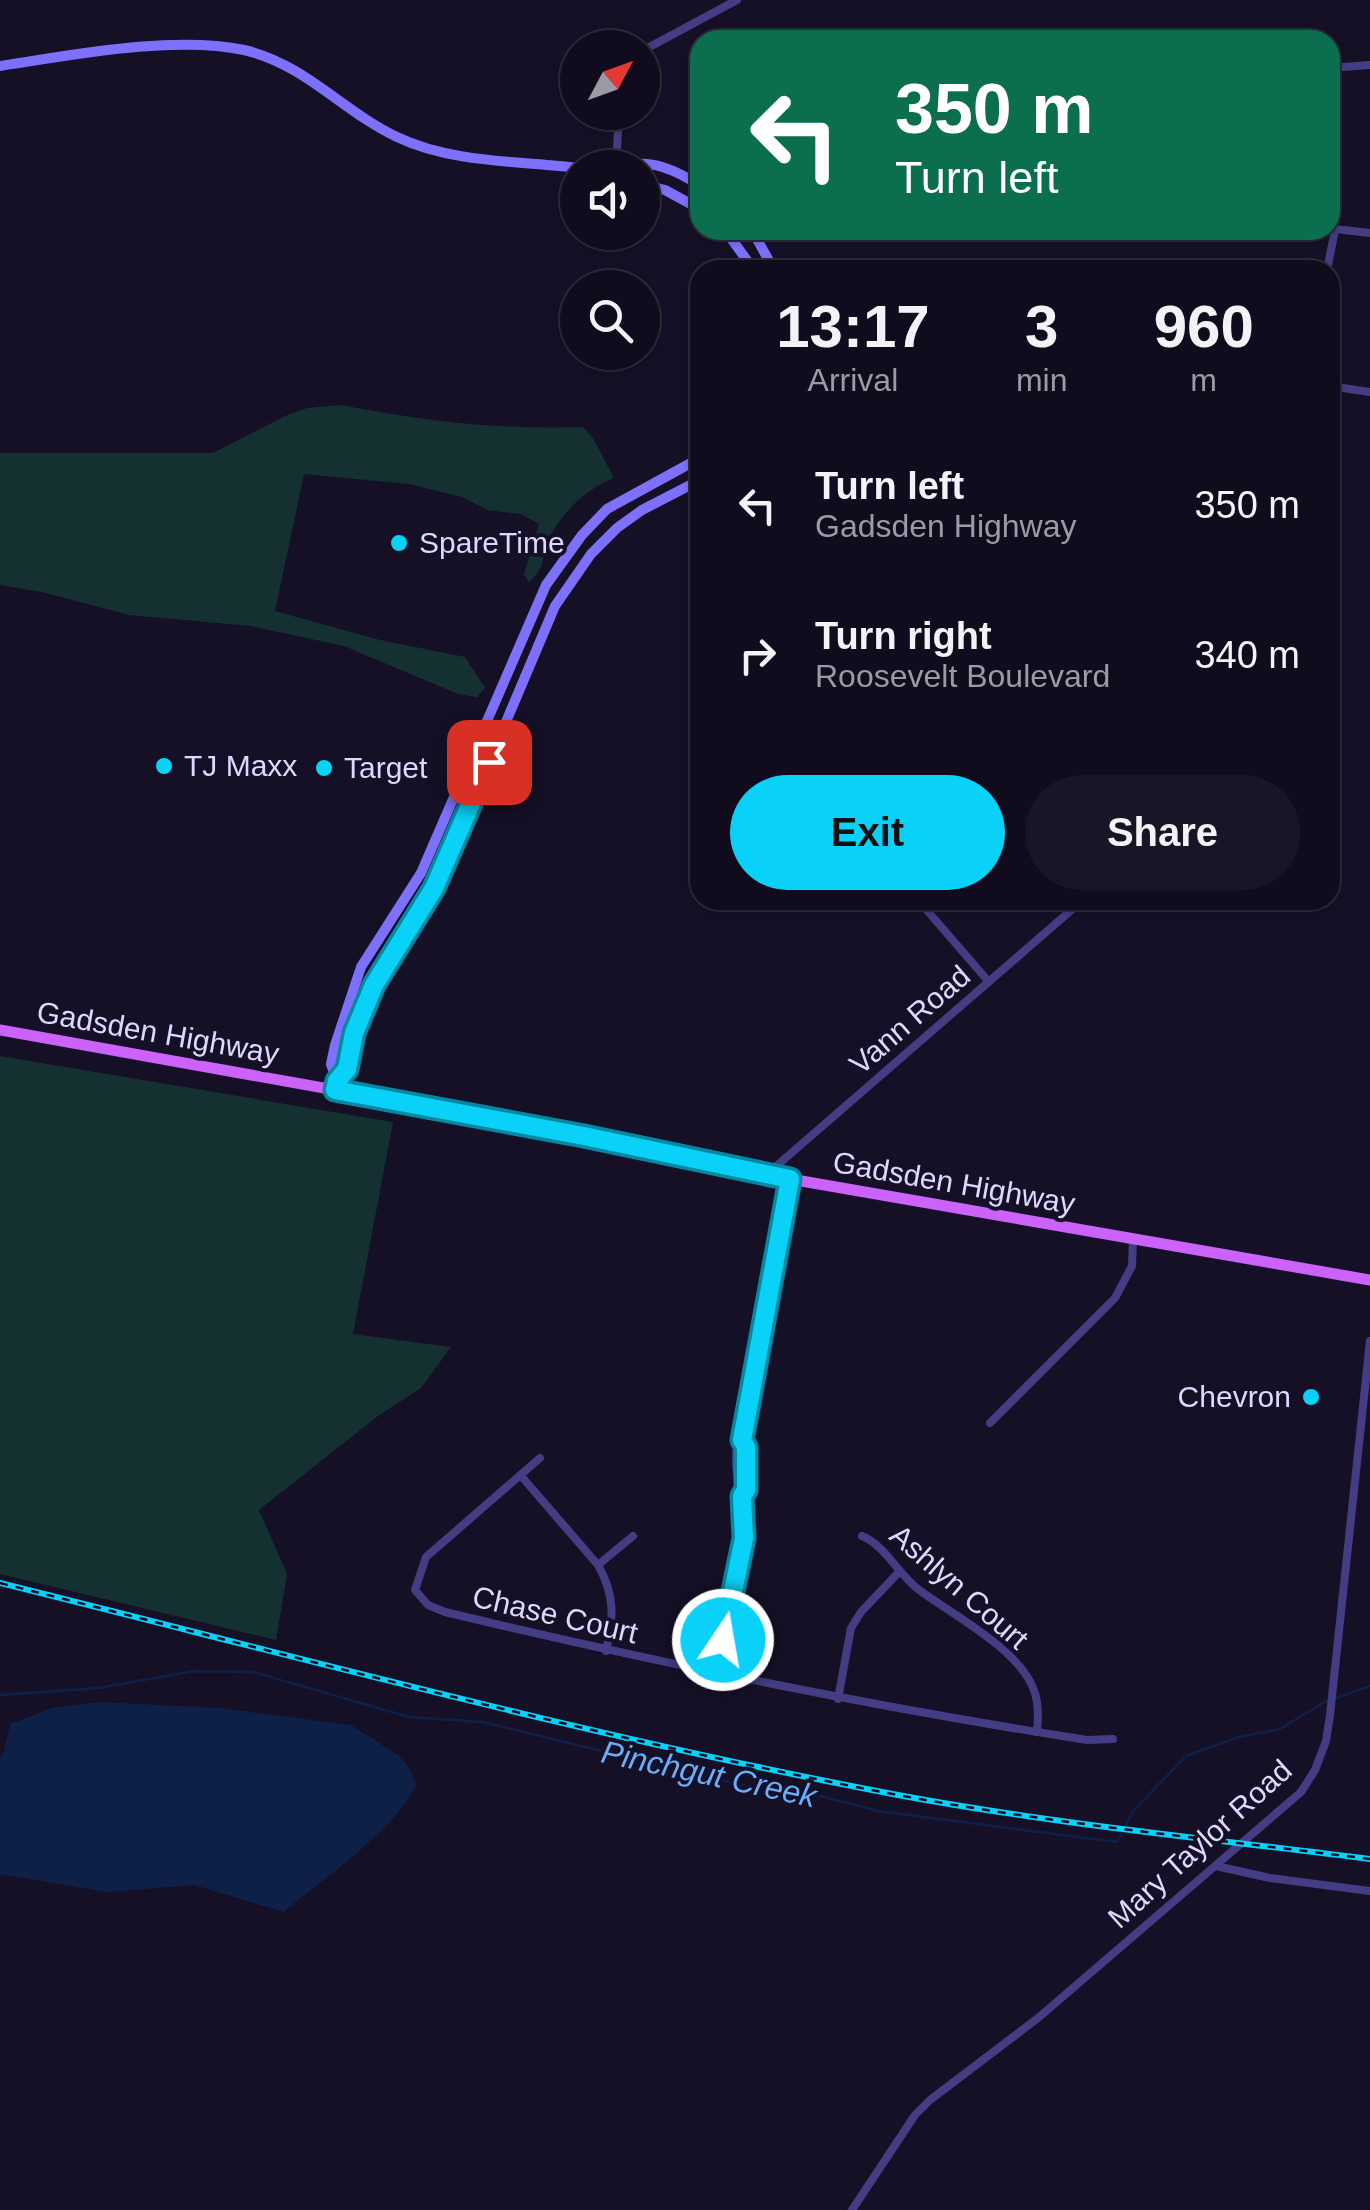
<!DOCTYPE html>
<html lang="en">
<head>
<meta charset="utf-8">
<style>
  :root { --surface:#100c1d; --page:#191526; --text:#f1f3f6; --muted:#9c9ba4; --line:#302c3b; --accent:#0ad1f8 }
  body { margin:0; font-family:Arial,sans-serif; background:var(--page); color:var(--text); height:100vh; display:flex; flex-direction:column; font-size:38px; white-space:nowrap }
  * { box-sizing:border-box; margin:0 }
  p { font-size:32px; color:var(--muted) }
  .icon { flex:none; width:55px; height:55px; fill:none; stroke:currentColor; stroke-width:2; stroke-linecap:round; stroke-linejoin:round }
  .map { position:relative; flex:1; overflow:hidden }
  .drawer { position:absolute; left:690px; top:260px; width:650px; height:650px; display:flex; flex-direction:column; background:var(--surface); border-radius:30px; box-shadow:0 2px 8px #0004,0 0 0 2px var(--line) }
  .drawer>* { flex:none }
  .top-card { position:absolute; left:690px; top:30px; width:650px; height:210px; border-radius:30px; box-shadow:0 2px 8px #0004,0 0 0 2px var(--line); background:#0b6e4f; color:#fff; overflow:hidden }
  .needle { width:65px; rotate:49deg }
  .fabs { position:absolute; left:560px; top:30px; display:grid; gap:20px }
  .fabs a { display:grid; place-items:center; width:100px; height:100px; border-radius:50%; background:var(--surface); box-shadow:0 2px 8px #0004,0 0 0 2px var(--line); font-size:50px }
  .pin { position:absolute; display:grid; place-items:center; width:85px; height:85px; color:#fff; margin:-42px; border-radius:20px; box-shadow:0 5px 15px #0006 }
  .me { position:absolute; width:110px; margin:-55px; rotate:12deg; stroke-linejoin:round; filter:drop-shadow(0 0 8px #0008) }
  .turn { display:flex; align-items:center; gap:35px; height:210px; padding:0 40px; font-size:45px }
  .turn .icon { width:130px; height:130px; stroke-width:2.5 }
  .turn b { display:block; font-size:70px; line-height:85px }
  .eta { display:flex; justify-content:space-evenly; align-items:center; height:170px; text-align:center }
  .eta b { font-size:60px; font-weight:700; line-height:70px }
  .cta { display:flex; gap:20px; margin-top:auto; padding:20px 40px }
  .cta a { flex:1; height:115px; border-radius:60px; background:var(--accent); color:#111; font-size:40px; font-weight:700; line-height:115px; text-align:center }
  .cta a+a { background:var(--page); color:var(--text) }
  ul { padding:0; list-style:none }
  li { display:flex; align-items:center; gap:30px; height:150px; padding:0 40px }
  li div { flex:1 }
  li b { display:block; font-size:38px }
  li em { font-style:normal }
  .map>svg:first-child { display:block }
</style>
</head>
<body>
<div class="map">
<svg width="1370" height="2210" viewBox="0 0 1370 2210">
  <rect width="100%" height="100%" fill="#161027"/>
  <!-- green -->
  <g fill="#143031">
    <path d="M341,405C421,421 501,430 583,427L593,438L614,478C588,488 561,512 549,539C539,559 549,564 529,582L524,574L539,524L521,514L487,510L462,497L409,484L304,474L275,611L380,640L465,657L485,688L477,697L458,694L344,646L251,626L129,615L42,592L0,585V453H213L285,416L307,408Z"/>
    <path d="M0,1056L393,1122L353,1334L451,1347L421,1388L378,1416L259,1510L287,1574L276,1640L0,1574Z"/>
  </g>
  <!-- water -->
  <path fill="#0e2048" d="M99,1702L219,1708L351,1725L399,1756L409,1767L416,1785C396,1829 323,1879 284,1912L194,1885L106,1892L0,1874V1756L3,1755L10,1724L53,1708Z"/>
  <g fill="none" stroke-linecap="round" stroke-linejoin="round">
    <!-- stream -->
    <g stroke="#0e2048" stroke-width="2.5">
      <path d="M0,1695L99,1688L194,1671L253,1672L409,1717L482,1722L759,1789L812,1794L878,1811L1117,1842L1134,1810L1186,1756L1239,1737L1280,1729L1328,1700"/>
      <path d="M1336,1698L1370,1686"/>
    </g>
    <!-- street -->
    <g stroke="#443d84" stroke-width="8">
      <path d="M642,51L737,0"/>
      <path d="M1330,68L1370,65"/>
      <path d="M616,168L619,112"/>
      <path d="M1335,229L1370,233"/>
      <path d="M1327,270L1335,230"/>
      <path d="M1330,386L1370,392"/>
      <path d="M1330,686L1338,679"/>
      <path d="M918,900L989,982"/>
      <path d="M766,1175L1083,900"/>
      <path d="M990,1423L1115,1298L1132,1266L1133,1240"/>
      <path d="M540,1458L426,1557L415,1590L428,1605L445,1612C658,1663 870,1706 1087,1740L1113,1739"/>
      <path d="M522,1477L598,1565C615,1595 614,1618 606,1651"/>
      <path d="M742,1495L746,1490V1447L742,1440"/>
      <path d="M862,1536C885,1545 898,1574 918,1589C952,1615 1022,1650 1035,1693C1039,1706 1038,1719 1037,1732"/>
      <path d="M598,1565L633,1536"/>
      <path d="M716,1675C725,1630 740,1583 744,1537C748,1502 732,1481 737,1445L742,1440L748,1417L790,1179"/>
      <path d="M838,1699L851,1628L861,1612L899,1572"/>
      <path d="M1216,1866L1270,1878L1370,1891"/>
      <path d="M852,2210L915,2115L930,2100L1038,2018L1301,1792L1315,1770L1326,1741L1330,1715L1370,1341"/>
    </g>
    <!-- secondary -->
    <g stroke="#7d71fb" stroke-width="10">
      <path d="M0,66C72,55 174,35 244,50C305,64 342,111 397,137C451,163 519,161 578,168"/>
      <path d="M623,168C647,156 680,172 700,186"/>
      <path d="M642,184L665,190L700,209"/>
      <path d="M725,230L754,270"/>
      <path d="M752,230L774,270"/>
      <path d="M337,1081L331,1064L335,1045L361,967L421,873L546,585L582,535L607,509L700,458"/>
      <path d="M336,1084L347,1069L355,1033L374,985L420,913L445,866L555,606L591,554L617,528L642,510L700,480"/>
    </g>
    <!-- primary -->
    <path stroke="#cb62fa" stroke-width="11" d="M0,1030L458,1112L790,1179L1370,1280"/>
    <defs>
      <path id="rail" d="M0,1583C298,1657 596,1738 898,1795C1054,1824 1213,1839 1370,1859"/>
    </defs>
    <!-- rail casing -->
    <use href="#rail" stroke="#0ad1f8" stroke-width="6"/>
    <!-- rail -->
    <use href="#rail" stroke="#161027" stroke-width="2.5" stroke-dasharray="8" stroke-linecap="butt"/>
  </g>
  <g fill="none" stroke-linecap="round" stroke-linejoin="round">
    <defs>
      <path id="route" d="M489,762L434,888L374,985L354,1033L347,1069L337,1081L335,1090L584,1136L790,1179L742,1440L746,1447V1490L742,1496L744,1538L723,1640"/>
    </defs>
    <!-- route casing -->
    <use href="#route" stroke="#0688a1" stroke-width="25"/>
    <!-- route -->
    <use href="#route" stroke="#0ad1f8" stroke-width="18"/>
  </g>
  <!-- markers -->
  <g fill="#0ad1f8" stroke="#161027" stroke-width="4">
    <circle cx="399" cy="543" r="10"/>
    <circle cx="164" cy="766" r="10"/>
    <circle cx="324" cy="768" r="10"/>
    <circle cx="1311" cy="1397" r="10"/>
  </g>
  <g text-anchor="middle" stroke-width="8" stroke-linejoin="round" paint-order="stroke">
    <!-- poi labels -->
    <g font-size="30" fill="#ded7fe" stroke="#161027" text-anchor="start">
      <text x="419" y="553">SpareTime</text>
      <text x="184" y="776">TJ Maxx</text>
      <text x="344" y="778">Target</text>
      <text x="1291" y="1407" text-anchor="end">Chevron</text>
    </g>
    <!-- street labels -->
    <g font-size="30" fill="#ded7fe" stroke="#161027">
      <text transform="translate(910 1020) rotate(-41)" y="10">Vann Road</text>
      <text transform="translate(158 1033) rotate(10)" y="10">Gadsden Highway</text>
      <text transform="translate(954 1183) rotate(10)" y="10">Gadsden Highway</text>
      <text transform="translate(959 1587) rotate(41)" y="10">Ashlyn Court</text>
      <text transform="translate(555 1615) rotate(13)" y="10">Chase Court</text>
      <text transform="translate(1200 1844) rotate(-42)" y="10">Mary Taylor Road</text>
    </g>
    <!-- water labels -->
    <g font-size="32" font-style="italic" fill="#69aefa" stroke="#161027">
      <text transform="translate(709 1774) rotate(12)" y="11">Pinchgut Creek</text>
    </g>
  </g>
</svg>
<div class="fabs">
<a><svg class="needle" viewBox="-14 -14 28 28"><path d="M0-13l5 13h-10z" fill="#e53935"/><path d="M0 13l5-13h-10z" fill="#9c9ba4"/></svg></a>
<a><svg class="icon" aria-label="sound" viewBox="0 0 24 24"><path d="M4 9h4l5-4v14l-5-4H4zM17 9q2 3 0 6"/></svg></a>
<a><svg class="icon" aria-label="search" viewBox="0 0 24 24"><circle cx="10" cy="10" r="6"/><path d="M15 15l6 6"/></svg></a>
</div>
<div class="pin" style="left:489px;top:762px;background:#d93025"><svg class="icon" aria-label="arrive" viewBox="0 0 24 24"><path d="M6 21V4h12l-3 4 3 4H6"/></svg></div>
<svg class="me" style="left:723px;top:1640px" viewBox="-20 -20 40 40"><circle r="17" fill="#0ad1f8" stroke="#fff" stroke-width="3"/><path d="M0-11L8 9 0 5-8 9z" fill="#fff"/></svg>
<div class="top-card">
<div class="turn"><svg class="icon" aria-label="left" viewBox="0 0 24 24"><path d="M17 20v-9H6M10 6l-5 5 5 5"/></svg><div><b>350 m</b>Turn left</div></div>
</div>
<section class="drawer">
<div class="eta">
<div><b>13:17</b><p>Arrival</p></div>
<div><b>3</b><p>min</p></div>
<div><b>960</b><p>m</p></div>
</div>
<ul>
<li><svg class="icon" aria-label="left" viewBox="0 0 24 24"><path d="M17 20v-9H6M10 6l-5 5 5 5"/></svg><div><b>Turn left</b><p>Gadsden Highway</p></div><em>350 m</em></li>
<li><svg class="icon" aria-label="right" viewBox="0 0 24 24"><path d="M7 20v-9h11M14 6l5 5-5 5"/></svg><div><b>Turn right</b><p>Roosevelt Boulevard</p></div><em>340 m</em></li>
</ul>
<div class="cta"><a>Exit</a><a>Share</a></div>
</section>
</div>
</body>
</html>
